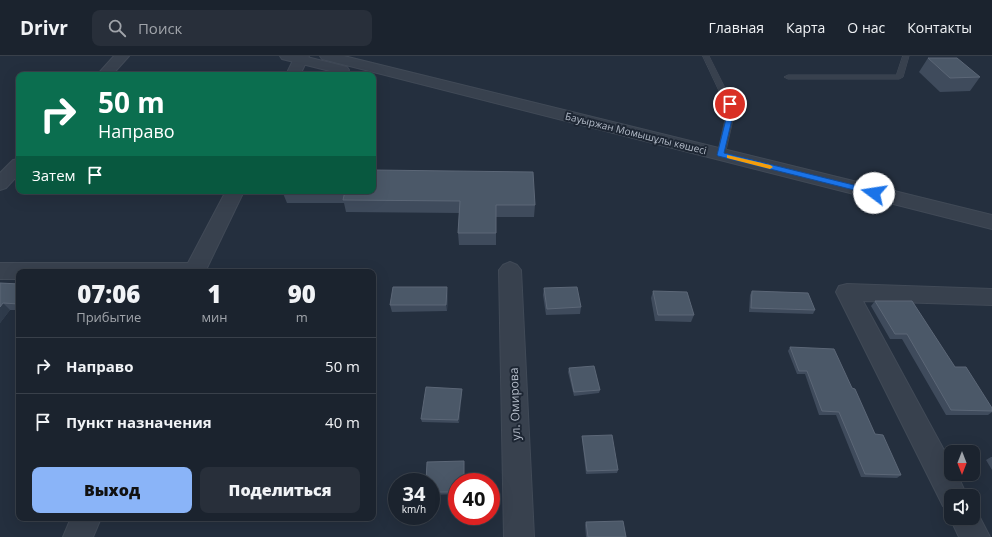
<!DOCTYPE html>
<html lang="ru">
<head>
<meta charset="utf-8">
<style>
  :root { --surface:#1b232e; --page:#282f3a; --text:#f1f3f6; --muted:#a0a4aa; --line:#39404a; --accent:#8ab4f8 }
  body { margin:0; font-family:"Open Sans",sans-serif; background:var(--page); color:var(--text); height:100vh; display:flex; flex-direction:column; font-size:15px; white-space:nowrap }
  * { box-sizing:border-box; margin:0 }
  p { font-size:13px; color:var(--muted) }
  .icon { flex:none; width:22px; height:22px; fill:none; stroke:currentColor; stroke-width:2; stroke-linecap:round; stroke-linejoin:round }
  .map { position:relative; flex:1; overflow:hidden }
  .drawer { position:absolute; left:16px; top:213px; width:360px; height:252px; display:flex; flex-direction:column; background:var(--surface); border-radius:8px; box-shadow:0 4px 16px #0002,0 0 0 1px var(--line) }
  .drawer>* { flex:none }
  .hud { position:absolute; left:16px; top:16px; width:360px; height:122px; border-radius:8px; box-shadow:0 4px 16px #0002,0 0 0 1px var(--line); background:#0b6e4f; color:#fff; overflow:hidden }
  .needle { width:26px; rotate:180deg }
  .controls { position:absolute; left:944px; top:389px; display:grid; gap:8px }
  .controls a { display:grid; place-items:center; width:36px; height:36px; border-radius:8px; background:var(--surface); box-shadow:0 4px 16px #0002,0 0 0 1px var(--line); font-size:20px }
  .speed { position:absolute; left:388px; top:417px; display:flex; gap:8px; font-size:20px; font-weight:700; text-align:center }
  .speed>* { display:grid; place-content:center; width:52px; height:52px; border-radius:50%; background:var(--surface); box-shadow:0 4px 16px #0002,0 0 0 1px var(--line); line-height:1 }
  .speed small { font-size:10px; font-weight:400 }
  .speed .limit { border:6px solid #d22; background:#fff; color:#111 }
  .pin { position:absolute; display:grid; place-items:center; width:34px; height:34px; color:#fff; margin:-17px; border:2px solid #fff; border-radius:50%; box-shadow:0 1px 4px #0007 }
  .me { position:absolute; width:44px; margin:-22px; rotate:284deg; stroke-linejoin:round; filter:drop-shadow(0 0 3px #0008) }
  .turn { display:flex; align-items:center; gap:14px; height:84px; padding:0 16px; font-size:18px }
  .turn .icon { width:52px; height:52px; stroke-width:2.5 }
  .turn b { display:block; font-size:28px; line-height:34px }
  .then { display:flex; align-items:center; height:38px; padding:0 16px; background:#0003; gap:8px; font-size:15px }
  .eta { display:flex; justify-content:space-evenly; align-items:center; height:68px; text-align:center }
  .eta b { font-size:24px; font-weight:800; line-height:28px }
  .primary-button { display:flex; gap:8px; margin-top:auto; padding:8px 16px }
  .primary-button a { flex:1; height:46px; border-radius:8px; background:var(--accent); color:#111; font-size:16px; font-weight:800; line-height:46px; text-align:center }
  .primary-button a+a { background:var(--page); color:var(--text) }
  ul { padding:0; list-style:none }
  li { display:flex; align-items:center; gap:12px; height:56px; padding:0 16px; border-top:1px solid var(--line) }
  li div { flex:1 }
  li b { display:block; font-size:15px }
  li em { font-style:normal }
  header { display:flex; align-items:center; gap:24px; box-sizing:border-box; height:56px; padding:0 20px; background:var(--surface); border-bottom:1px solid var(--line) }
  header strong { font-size:19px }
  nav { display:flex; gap:22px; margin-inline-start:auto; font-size:14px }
  .search { width:280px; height:36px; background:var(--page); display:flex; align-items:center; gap:10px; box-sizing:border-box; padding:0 14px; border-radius:8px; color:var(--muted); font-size:15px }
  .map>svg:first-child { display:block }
</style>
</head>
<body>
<header>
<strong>Drivr</strong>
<div class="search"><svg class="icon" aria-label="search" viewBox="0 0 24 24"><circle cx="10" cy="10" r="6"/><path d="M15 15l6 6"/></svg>Поиск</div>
<nav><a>Главная</a><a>Карта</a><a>О нас</a><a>Контакты</a></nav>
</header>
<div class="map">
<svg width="992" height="481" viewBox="0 0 992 481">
  <rect width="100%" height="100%" fill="#242f3e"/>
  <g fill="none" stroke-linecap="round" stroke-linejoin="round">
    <defs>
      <g id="service">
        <path d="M703,0H709L733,48L734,59L725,99L721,102L717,99L726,59L725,48Z"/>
        <path d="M903,0H909L903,21L899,23H788L784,21L788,19H896Z"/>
      </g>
      <g id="minor">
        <path d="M114,0H129L112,19H97Z"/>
        <path d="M295,0H309L300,19H286Z"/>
        <path d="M19,103V118L6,132L0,134V117L13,104Z"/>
        <path d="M226,135H244L205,216H19V223H0V207H188Z"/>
        <path d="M510,206L517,209L521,214L534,481H504L499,214L503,209Z"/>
        <path d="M847,228L992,233V249L863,245L951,407V418H957L967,440H951V454L943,450L836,236L839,230Z"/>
        <path d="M973,451L975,452L990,481H959L950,462L951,460V462H973Z"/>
        <path d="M71,462H101L93,481H63Z"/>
      </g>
      <g id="tertiary">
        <path d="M280,0H303L347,11L349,14L347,17L342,18L282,3Z"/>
        <path d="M320,0H344L992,159V173L322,3Z"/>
      </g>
    </defs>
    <!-- service casing -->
    <use href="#service" stroke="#414a57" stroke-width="1"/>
    <!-- minor casing -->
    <use href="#minor" stroke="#414a57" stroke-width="2"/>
    <!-- tertiary casing -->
    <use href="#tertiary" stroke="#414a57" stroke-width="2"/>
    <!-- service -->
    <use href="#service" fill="#38414e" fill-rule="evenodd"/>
    <!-- minor -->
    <use href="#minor" fill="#38414e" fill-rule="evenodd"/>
    <!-- tertiary -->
    <use href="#tertiary" fill="#38414e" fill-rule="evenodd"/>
  </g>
  <!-- wall -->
  <g fill="#3f4b5c">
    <path d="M928,2L980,21L970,35L940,36L919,16Z"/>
    <path d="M282,135H373L535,149L534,161H496V189H459L458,177L459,157L346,156L344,147H287Z"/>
    <path d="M0,227L19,228V254H10L0,267Z"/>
    <path d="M544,232L581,251L580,258L546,259L543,239Z"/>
    <path d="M653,235L694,259L691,266L655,265L651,242Z"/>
    <path d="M752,235L815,254L813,258L749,256L750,239Z"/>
    <path d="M448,238L447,255L392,256L390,249Z"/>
    <path d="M875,245L955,311L992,352V356L988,359H946L902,283H890L871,250Z"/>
    <path d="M790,291L852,332L875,378L901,419L897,422L861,421L836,359H819L805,318H797L788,295Z"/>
    <path d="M569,312L600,334L599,337L574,340L568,316Z"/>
    <path d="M462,333V336L459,367L422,366L421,363Z"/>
    <path d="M582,380L618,414L617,417L586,418L582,383Z"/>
    <path d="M991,401H992V414L986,404Z"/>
    <path d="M464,405V426H457V438L431,439V426Z"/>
    <path d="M586,466L626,481H586L585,469Z"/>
  </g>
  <!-- shaded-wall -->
  <g fill="#2f3b4b">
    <path d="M447,231L448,238L447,255L446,249Z"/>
    <path d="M3,247L10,254L0,267V251Z"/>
    <path d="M462,333V336L459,367L458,364Z"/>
  </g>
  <!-- building -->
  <g fill="#4b5868" stroke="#5c6777">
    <path d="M928,2H957L980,21L950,22Z"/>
    <path d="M373,114L533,116L535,149H496V177H458L460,145L343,144L345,135H287H373Z"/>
    <path d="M0,227L19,228V248L3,247L0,251Z"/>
    <path d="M393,231H447L446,249H390Z"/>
    <path d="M577,231L581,251L547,253L544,232Z"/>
    <path d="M653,235L687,236L694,259H658Z"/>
    <path d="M752,235L808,237L815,254L751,252Z"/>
    <path d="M875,245H912L955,311H966L992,352V355L951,354L907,278H895Z"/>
    <path d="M790,291L834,293L852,332L855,333L875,378L883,379L901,419L865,418L839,356L822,355L807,315H799Z"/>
    <path d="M594,310L600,334L574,336L569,312Z"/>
    <path d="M426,331L462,333L458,364L421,363Z"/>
    <path d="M612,379L618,414L587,415L582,380Z"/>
    <path d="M464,405V426H457V436H431V426H426L427,406Z"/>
    <path d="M623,465L626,481H588L586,466Z"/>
  </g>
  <!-- route -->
  <path fill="#1a73e8" stroke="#114b97" d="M727,47L733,48V59L724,97L874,134L878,137L874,139L718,100L717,99L727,59Z"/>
  <!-- slow -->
  <path fill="#f59e0b" d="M727,99L770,109L773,111L770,113L727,102Z"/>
  <g text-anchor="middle" stroke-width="4" stroke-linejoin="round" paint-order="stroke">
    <!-- far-street labels -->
    <g font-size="10" fill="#b4bcc9" stroke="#1d2633">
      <text transform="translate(636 77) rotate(14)" y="4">Бауыржан Момышұлы көшесі</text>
    </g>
    <!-- street labels -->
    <g font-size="12" fill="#b4bcc9" stroke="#1d2633">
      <text transform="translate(515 348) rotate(-92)" y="4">ул. Омирова</text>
    </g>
  </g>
</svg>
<div class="controls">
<a><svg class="needle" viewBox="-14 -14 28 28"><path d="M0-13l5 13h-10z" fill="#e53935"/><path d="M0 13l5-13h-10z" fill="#a0a4aa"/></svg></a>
<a><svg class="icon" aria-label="sound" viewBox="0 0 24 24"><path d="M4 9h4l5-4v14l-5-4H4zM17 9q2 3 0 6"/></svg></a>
</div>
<div class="speed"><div>34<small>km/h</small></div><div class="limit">40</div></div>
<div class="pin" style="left:730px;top:48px;background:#d93025"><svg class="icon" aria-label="arrive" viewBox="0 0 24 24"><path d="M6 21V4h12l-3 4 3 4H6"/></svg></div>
<svg class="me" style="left:874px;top:137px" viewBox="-20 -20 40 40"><circle r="19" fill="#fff"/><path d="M0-13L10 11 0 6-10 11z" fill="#1a73e8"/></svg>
<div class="hud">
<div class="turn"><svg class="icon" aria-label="right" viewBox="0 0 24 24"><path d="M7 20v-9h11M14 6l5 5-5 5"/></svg><div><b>50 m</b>Направо</div></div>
<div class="then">Затем<svg class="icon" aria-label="arrive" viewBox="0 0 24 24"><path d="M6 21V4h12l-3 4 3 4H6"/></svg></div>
</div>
<section class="drawer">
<div class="eta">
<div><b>07:06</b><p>Прибытие</p></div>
<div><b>1</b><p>мин</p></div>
<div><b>90</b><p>m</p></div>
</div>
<ul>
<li><svg class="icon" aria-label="right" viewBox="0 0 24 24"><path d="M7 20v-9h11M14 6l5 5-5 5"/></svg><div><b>Направо</b></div><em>50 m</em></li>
<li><svg class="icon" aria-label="arrive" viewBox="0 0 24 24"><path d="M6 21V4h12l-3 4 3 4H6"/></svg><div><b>Пункт назначения</b></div><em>40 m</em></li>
</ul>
<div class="primary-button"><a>Выход</a><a>Поделиться</a></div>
</section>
</div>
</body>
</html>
